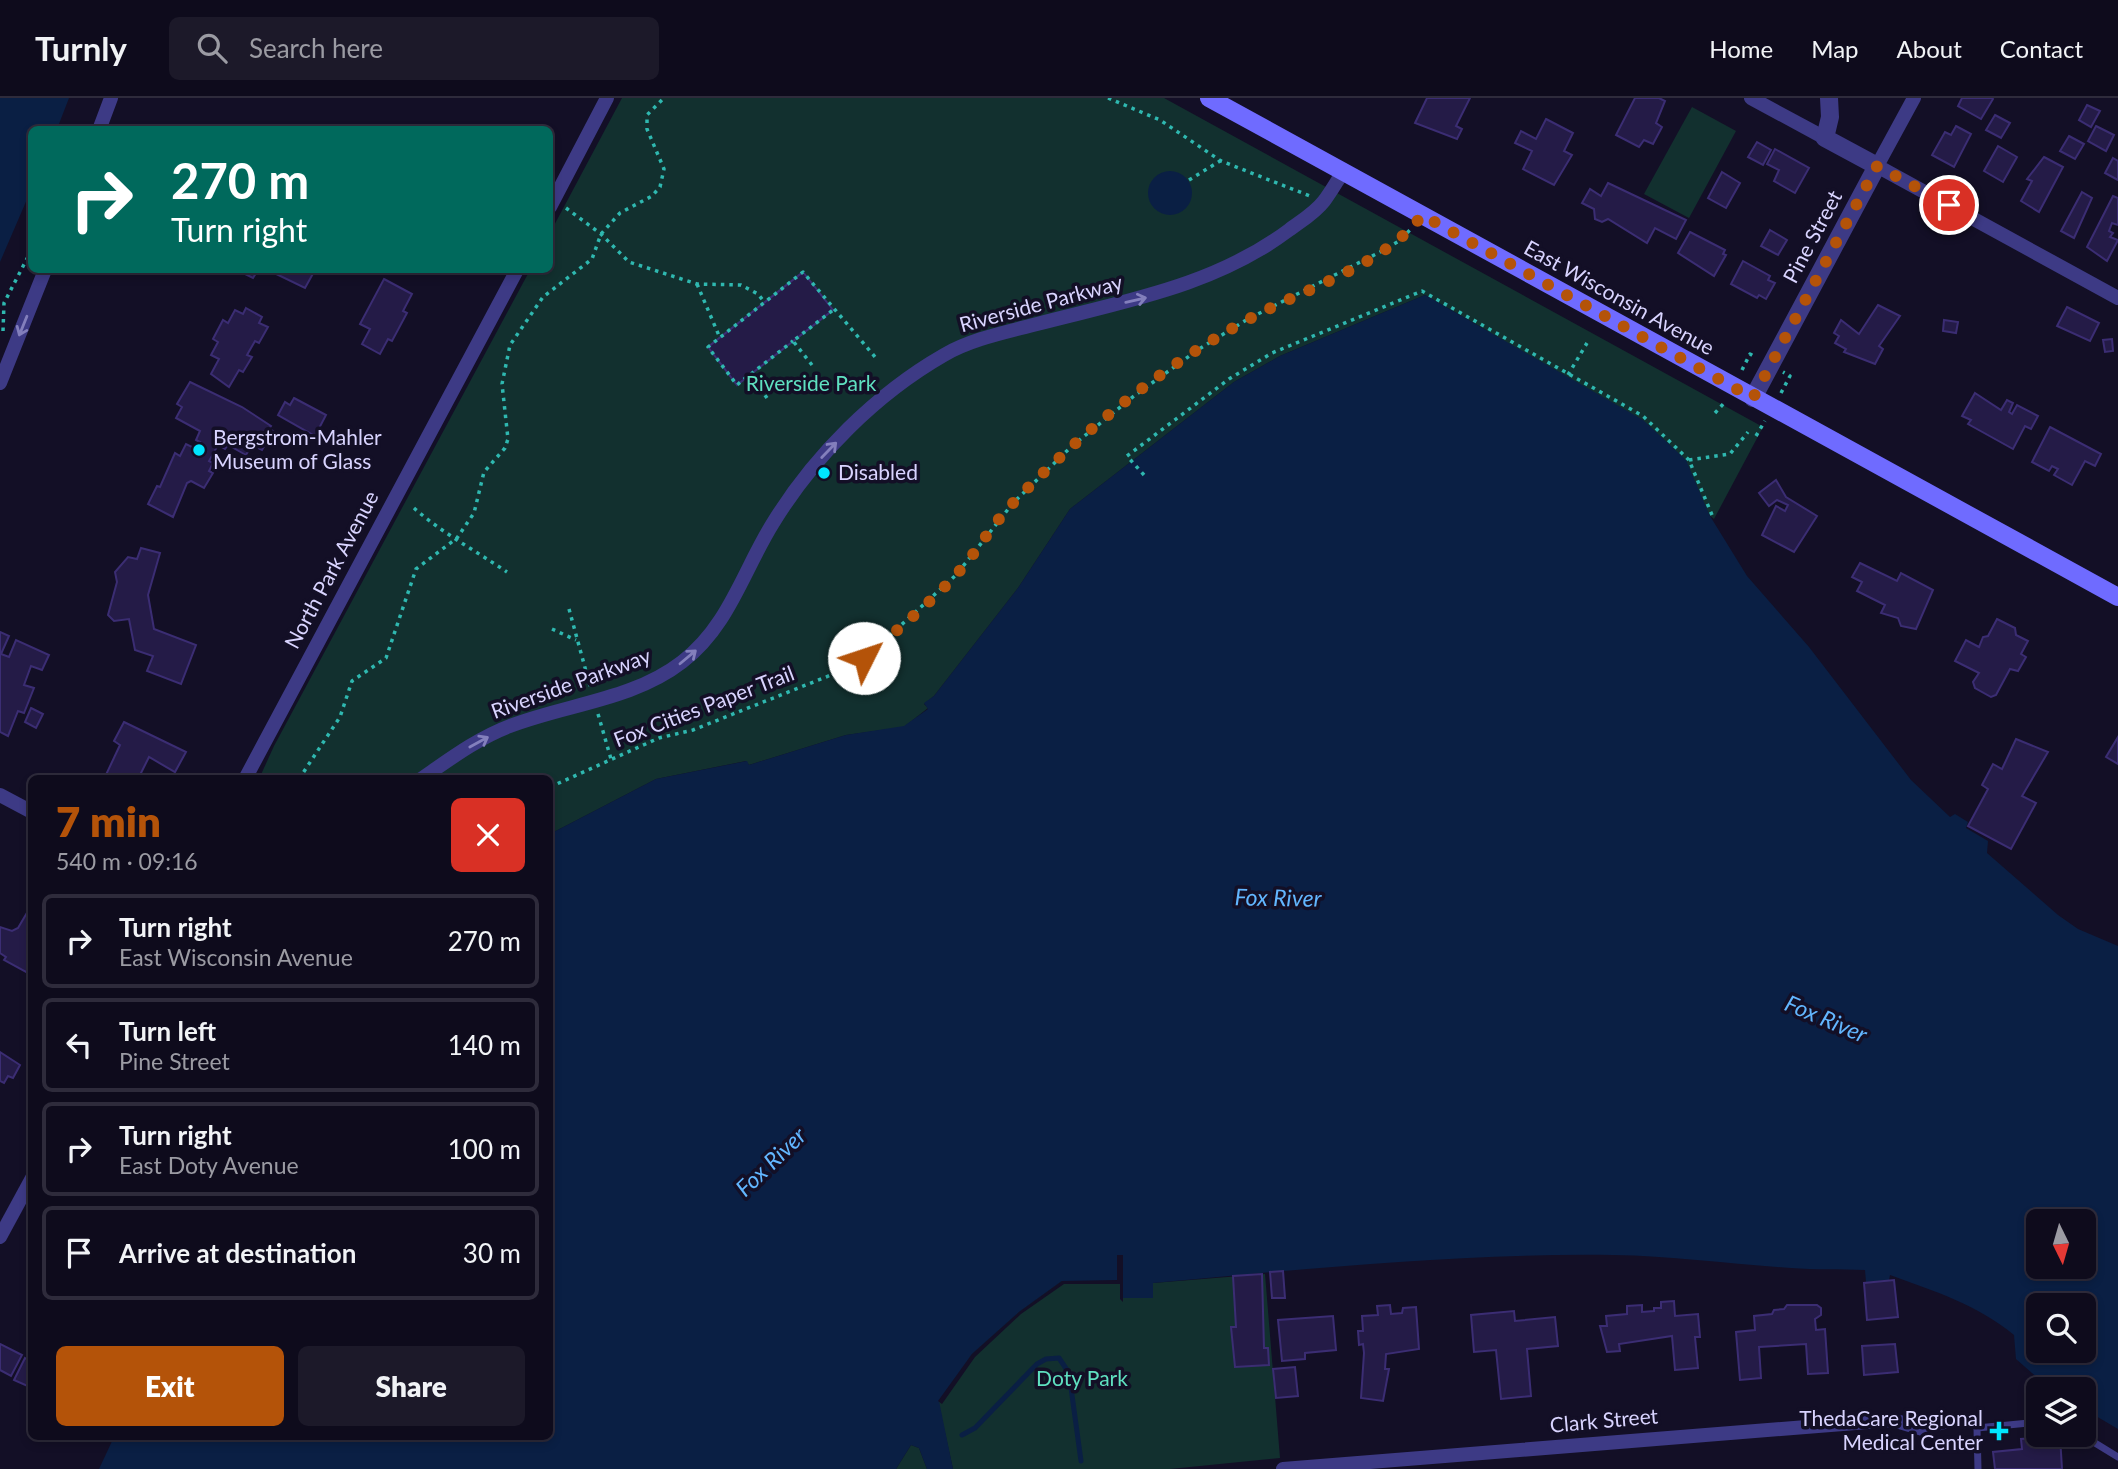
<!DOCTYPE html>
<html lang="en">
<head>
<meta charset="utf-8">
<style>
  :root { --surface:#0e0b1c; --page:#1c1929; --text:#f1f3f6; --muted:#9b9ba3; --line:#2e2b3b; --accent:#b45309 }
  body { margin:0; font-family:Lato,sans-serif; background:var(--page); color:var(--text); height:100vh; display:flex; flex-direction:column; font-size:26px; white-space:nowrap }
  * { box-sizing:border-box; margin:0 }
  p { font-size:23px; color:var(--muted) }
  .icon { flex:none; width:38px; height:38px; fill:none; stroke:currentColor; stroke-width:2; stroke-linecap:round; stroke-linejoin:round }
  .map { position:relative; flex:1; overflow:hidden }
  .side { position:absolute; left:28px; top:677px; width:525px; height:665px; display:flex; flex-direction:column; background:var(--surface); border-radius:10px; box-shadow:0 4px 10px #0003,0 0 0 2px var(--line) }
  .side>* { flex:none }
  .guide { position:absolute; left:28px; top:28px; width:525px; height:147px; border-radius:10px; box-shadow:0 4px 10px #0003,0 0 0 2px var(--line); background:#00695c; color:#fff; overflow:hidden }
  .needle { width:46px; rotate:175deg }
  .fabs { position:absolute; left:2026px; top:1111px; display:grid; gap:14px }
  .fabs a { display:grid; place-items:center; width:70px; height:70px; border-radius:10px; background:var(--surface); box-shadow:0 4px 10px #0003,0 0 0 2px var(--line); font-size:35px }
  .pin { position:absolute; display:grid; place-items:center; width:60px; height:60px; color:#fff; margin:-30px; border:4px solid #fff; border-radius:50%; box-shadow:0 2px 7px #0007 }
  .me { position:absolute; width:77px; margin:-38px; rotate:49deg; stroke-linejoin:round; filter:drop-shadow(0 0 5px #0008) }
  .turn { display:flex; align-items:center; gap:24px; height:147px; padding:0 28px; font-size:32px }
  .turn .icon { width:91px; height:91px; stroke-width:2.5 }
  .turn b { display:block; font-size:49px; line-height:60px }
  .round { display:grid; place-items:center; flex:none; width:74px; height:74px; border-radius:10px; background:var(--page) }
  .head { display:flex; align-items:center; justify-content:space-between; height:119px; padding:0 28px }
  h1 { font-size:42px; font-weight:800; line-height:52px; color:var(--accent) }
  .button { display:flex; gap:14px; margin-top:auto; padding:14px 28px }
  .button a { flex:1; height:80px; border-radius:10px; background:var(--accent); color:#fff; font-size:28px; font-weight:800; line-height:80px; text-align:center }
  .button a+a { background:var(--page); color:var(--text) }
  ul { padding:0; list-style:none }
  li { display:flex; align-items:center; gap:21px; height:94px; margin:0 14px 10px; padding:0 14px; border:4px solid var(--line); border-radius:10px }
  li div { flex:1 }
  li b { display:block; font-size:26px }
  li em { font-style:normal }
  header { display:flex; align-items:center; gap:42px; box-sizing:border-box; height:98px; padding:0 35px; background:var(--surface); border-bottom:2px solid var(--line) }
  header strong { font-size:33px }
  nav { display:flex; gap:38px; margin-inline-start:auto; font-size:24px }
  .search { width:490px; height:63px; background:var(--page); display:flex; align-items:center; gap:18px; box-sizing:border-box; padding:0 24px; border-radius:10px; color:var(--muted); font-size:26px }
  .map>svg:first-child { display:block }
</style>
</head>
<body>
<header>
<strong>Turnly</strong>
<div class="search"><svg class="icon" aria-label="search" viewBox="0 0 24 24"><circle cx="10" cy="10" r="6"/><path d="M15 15l6 6"/></svg>Search here</div>
<nav><a>Home</a><a>Map</a><a>About</a><a>Contact</a></nav>
</header>
<div class="map">
<svg width="2118" height="1371" viewBox="0 0 2118 1371">
  <rect width="100%" height="100%" fill="#130f26"/>
  <!-- green -->
  <g fill="#12302f">
    <path d="M622,0H1164L1763,329L1714,421L1486,232L1425,197L1280,258L1234,284L1070,411L1018,490L934,598L924,606L928,610L904,629L846,637L749,667L746,663L656,681L550,736V681H259L274,648L530,172H550V135Z"/>
    <path d="M1692,9L1736,33L1689,120L1644,96Z"/>
    <path d="M1265,1176L1280,1360L1170,1371H953L938,1303L972,1256L1019,1214L1062,1183L1123,1182V1200H1152L1153,1185Z"/>
    <path d="M911,1347L919,1350L927,1371H896Z"/>
  </g>
  <!-- water -->
  <g fill="#0a1f44" fill-rule="evenodd">
    <path d="M0,0H69L57,31L32,32L31,92L0,164Z"/>
    <circle cx="1170" cy="95" r="22"/>
    <path d="M1425,197L1643,322L1686,362L1710,418L1747,478L1809,549L1911,682L1950,719L1955,716L1968,724L1966,730L1988,743L1987,755L2058,817L2078,831L2118,848V1331L2084,1311V1292L2037,1291L2039,1281L2016,1261L2014,1237C1978,1207 1934,1193 1890,1177L1889,1182L1866,1184L1865,1172C1840,1171 1815,1172 1791,1170C1730,1166 1674,1158 1613,1157C1459,1155 1306,1171 1153,1185V1200H1123V1183H1062L1019,1214L972,1256L939,1303L953,1371H927L919,1350L911,1347L896,1371H99L114,1339H550V736L656,681L747,663L749,667L846,637L904,628L928,611L924,605L934,598L1018,490L1070,411L1234,284L1280,258ZM2039,1124H2084V1169H2039ZM2039,1208H2084V1253H2039Z"/>
  </g>
  <!-- pier -->
  <path fill="#130f26" d="M1117,1157H1123V1204L1120,1201V1186H1064L1021,1216L975,1259L942,1306L938,1303L972,1256L1019,1214L1062,1183L1117,1182Z"/>
  <g fill="none" stroke-linecap="round" stroke-linejoin="round">
    <!-- stream -->
    <path stroke="#0a1f44" stroke-width="5" d="M962,1337L975,1330L1037,1266L1046,1261L1059,1260L1069,1275L1081,1363"/>
  </g>
  <!-- building -->
  <g fill="#241b47" stroke="#3b2d73" stroke-width="2">
    <path d="M1427,0H1470L1456,28L1462,31L1457,41L1415,25Z"/>
    <path d="M1635,0H1659L1665,3L1656,25L1662,29L1653,46L1644,42L1639,49L1616,37Z"/>
    <path d="M1962,0H1992L1993,1L1981,21L1958,8Z"/>
    <path d="M2087,7L2100,13L2091,29L2079,22Z"/>
    <path d="M1995,17L2010,25L2001,40L1986,32Z"/>
    <path d="M1546,21L1573,35L1564,53L1572,57L1554,87L1523,71L1532,53L1515,45L1521,33L1536,41Z"/>
    <path d="M1956,28L1971,36L1954,69L1932,57L1945,34L1951,37Z"/>
    <path d="M2096,28L2114,37L2106,53L2088,43Z"/>
    <path d="M2069,38L2084,46L2075,61L2060,53Z"/>
    <path d="M1757,44L1771,52L1763,67L1748,59Z"/>
    <path d="M1998,48L2017,59L2003,84L1984,73Z"/>
    <path d="M1775,51L1809,70L1795,95L1774,83L1779,72L1767,66Z"/>
    <path d="M2044,59L2063,69L2039,114L2021,103L2032,83L2027,81Z"/>
    <path d="M2113,60L2118,63V82L2105,75Z"/>
    <path d="M1722,74L1740,85L1726,110L1708,100Z"/>
    <path d="M1608,85L1686,122L1676,141L1655,130L1647,145L1608,121L1602,124L1595,121L1594,111L1582,105L1590,91L1601,98Z"/>
    <path d="M2082,94L2092,100L2074,140L2061,133Z"/>
    <path d="M2113,98L2118,100V127L2112,125L2109,133L2113,135L2110,139L2118,142L2107,163L2087,149Z"/>
    <path d="M1770,132L1787,142L1778,157L1761,148Z"/>
    <path d="M1690,134L1725,152L1723,156L1726,157L1714,178L1678,155Z"/>
    <path d="M1743,163L1770,178L1768,182L1775,185L1766,201L1759,197L1757,200L1731,186Z"/>
    <path d="M237,172H258L253,180Z"/>
    <path d="M268,172H315L305,190Z"/>
    <path d="M803,174L833,212L737,287L708,249Z"/>
    <path d="M384,181L412,196L403,213L407,215L392,243L388,241L380,256L362,246L370,231L360,226Z"/>
    <path d="M1878,207L1900,218L1879,248L1883,251L1875,266L1844,254L1846,251L1835,245L1839,238L1834,235L1841,222L1859,236Z"/>
    <path d="M2067,209L2099,225L2090,243L2057,228Z"/>
    <path d="M246,210L262,219L259,225L268,229L259,245L255,243L247,257L252,259L243,274L239,272L229,289L211,276L219,261L211,257L218,244L213,241L223,222L228,225L235,212L243,216Z"/>
    <path d="M1944,222L1958,224L1956,235L1943,233Z"/>
    <path d="M2112,241L2113,253L2105,254L2103,242Z"/>
    <path d="M190,284L242,309L271,328L269,331L273,333L262,352L252,347L246,357L228,347L225,351L218,347L209,363L213,365L209,373L213,375L204,390L191,383L187,385L173,419L148,406L157,388L160,389L175,355L180,358L186,346L196,351L200,344L196,342L200,333L176,320L182,309L177,306Z"/>
    <path d="M1975,295L2001,312L2007,302L2013,305L2009,314L2012,316L2017,307L2038,318L2031,331L2025,328L2013,351L1968,326L1971,322L1962,318Z"/>
    <path d="M294,300L326,317L315,338L278,317L285,304L290,307Z"/>
    <path d="M2050,329L2101,356L2095,368L2085,363L2072,387L2054,377L2058,371L2052,368L2049,373L2032,364Z"/>
    <path d="M1776,382L1786,399L1817,418L1794,454L1762,437L1776,408L1785,413L1788,407L1777,402L1769,408L1759,395Z"/>
    <path d="M141,450L160,455L148,497L154,531L196,547L181,586L147,573L153,558L135,552L129,521L114,523L108,517L117,484L115,474L128,459L137,461Z"/>
    <path d="M1860,465L1897,483L1901,475L1933,492L1916,531L1901,528L1898,520L1881,515L1885,507L1857,493L1862,484L1852,479Z"/>
    <path d="M1997,521L2015,530L2016,537L2028,543L2021,556L2026,559L2018,573L2010,571L1996,597L1991,599L1975,590L1973,584L1979,575L1955,563L1966,542L1979,549L1983,539L1988,538Z"/>
    <path d="M0,534L9,538L1,556L9,559L16,542L49,557L42,572L31,568L24,587L34,590L24,615L18,613L8,638L0,634Z"/>
    <path d="M31,610L43,616L36,630L25,624Z"/>
    <path d="M124,624L186,654L175,674L149,659L138,681H104L120,647L114,643Z"/>
    <path d="M2118,639V666L2106,659Z"/>
    <path d="M2016,641L2048,654L2022,698L2036,705L2011,751L1968,728L1988,691L1982,687L1993,666L2002,671Z"/>
    <path d="M28,813L32,815V865L26,874L4,862L6,859L0,855V829L12,833L18,830Z"/>
    <path d="M0,954L20,967L13,980L8,978L4,985L0,983Z"/>
    <path d="M1283,1173L1285,1200H1272L1270,1174Z"/>
    <path d="M1262,1176L1264,1250H1268L1269,1267L1235,1269L1231,1229H1236L1233,1178Z"/>
    <path d="M1894,1182L1898,1219L1867,1222L1864,1185Z"/>
    <path d="M1674,1203L1675,1218L1698,1216L1700,1239H1695L1698,1270L1675,1272L1672,1238L1619,1246L1620,1253L1607,1254L1600,1228H1607L1606,1218L1627,1216V1208L1642,1207V1214L1654,1213V1210H1661V1204Z"/>
    <path d="M1390,1207L1391,1216L1402,1215L1403,1210L1416,1209L1419,1251L1386,1256L1385,1271H1389L1383,1303L1361,1300L1364,1255L1363,1246L1359,1247L1358,1233H1363L1362,1218L1378,1217L1377,1208Z"/>
    <path d="M1787,1207H1817L1821,1210V1217L1815,1221L1816,1232L1825,1231L1828,1275L1808,1276L1806,1246L1759,1249L1761,1280L1740,1282L1736,1234L1755,1232L1754,1218L1772,1216L1774,1212L1784,1211Z"/>
    <path d="M1514,1213L1515,1223L1555,1219L1558,1248L1527,1251L1531,1298L1501,1301L1496,1252L1474,1254L1471,1217Z"/>
    <path d="M1333,1218L1336,1252L1305,1255V1261L1282,1263L1278,1222Z"/>
    <path d="M0,1246L22,1257L11,1278L0,1272Z"/>
    <path d="M1895,1246L1898,1274L1864,1277L1862,1248Z"/>
    <path d="M25,1260L32,1264V1290L14,1282Z"/>
    <path d="M1295,1269L1298,1298L1276,1300L1273,1271Z"/>
    <path d="M2060,1338L2062,1371H1995L1993,1354L2022,1351L2021,1341Z"/>
  </g>
  <g fill="none" stroke-linecap="round" stroke-linejoin="round">
    <!-- path -->
    <g stroke="#2fb8b0" stroke-width="3.5" stroke-dasharray="3.5 5" stroke-linecap="butt">
      <path d="M1108,0L1160,22L1221,63L1310,98"/>
      <path d="M1189,82L1220,63"/>
      <path d="M566,110L601,136L629,164L697,186L741,187L758,196L765,205"/>
      <path d="M697,186L720,240"/>
      <path d="M3,233L4,205L32,151"/>
      <path d="M812,267L793,243L833,212"/>
      <path d="M1742,272L1750,256L1755,259"/>
      <path d="M751,276L793,243"/>
      <path d="M1568,277L1587,245"/>
      <path d="M1781,295L1790,278L1783,274"/>
      <path d="M767,300L750,276L737,287L708,249L803,174L876,260"/>
      <path d="M1715,315L1725,304"/>
      <path d="M1756,338L1765,323"/>
      <path d="M1689,362L1730,356L1748,334"/>
      <path d="M1144,377L1127,358L1229,281L1272,255L1422,193L1643,318L1689,362L1712,417"/>
      <path d="M414,410C442,435 476,453 507,474"/>
      <path d="M569,511L590,588"/>
      <path d="M552,531L576,542"/>
      <path d="M598,616L611,661"/>
      <path d="M299,681L340,619L352,583L386,560L416,471L457,440L474,415L484,374L505,350L508,341L502,286L510,247L543,199L592,161L601,136L620,115L652,98L660,89L664,71L647,31V17L664,0"/>
      <path d="M550,689L659,640L693,632L846,571L865,560L956,477L1013,405L1072,348L1134,298L1199,251L1248,221L1380,154L1399,143L1412,130"/>
    </g>
    <!-- service -->
    <g stroke="#3d3a85" stroke-width="7">
      <path d="M1926,1332L1971,1321L1977,1330"/>
      <path d="M2082,1337L2118,1359"/>
      <path d="M1978,1371L1977,1330L2039,1324"/>
    </g>
    <!-- minor -->
    <g stroke="#3d3a85" stroke-width="14">
      <path d="M1751,0L1825,40"/>
      <path d="M1914,0L1877,68L2118,200"/>
      <path d="M99,32L111,0"/>
      <path d="M550,109L607,0"/>
      <path d="M0,285L45,172"/>
      <path d="M245,681L517,172"/>
      <path d="M421,681C450,661 478,640 510,628C567,606 633,602 682,564C729,528 743,473 773,425C814,358 876,296 944,257C971,241 1007,234 1037,226C1125,203 1214,188 1289,132C1301,123 1315,115 1324,103C1331,94 1337,83 1343,74"/>
      <path d="M0,697L32,714"/>
      <path d="M0,1139L32,1080"/>
      <path d="M1283,1371L1893,1322L1926,1332"/>
    </g>
    <!-- tertiary -->
    <path stroke="#3d3a85" stroke-width="18" d="M1753,300L1877,68L1825,40L1830,19L1829,0"/>
    <!-- secondary -->
    <path stroke="#6f6bff" stroke-width="18" d="M1209,0L2118,499"/>
  </g>
  <!-- one-way arrows -->
  <defs><path id="oneway-shaft" d="M-6 0H5M1.5-3L5.5 0L1.5 3" fill="none" stroke-width="1.6" stroke-linecap="round" stroke-linejoin="round" transform="scale(1.75)"/></defs>
  <g stroke="#837fbc">
    <use href="#oneway-shaft" transform="translate(1136 202) rotate(-13)"/>
    <use href="#oneway-shaft" transform="translate(23 228) rotate(112)"/>
    <use href="#oneway-shaft" transform="translate(829 352) rotate(-46)"/>
    <use href="#oneway-shaft" transform="translate(688 559) rotate(-40)"/>
    <use href="#oneway-shaft" transform="translate(479 644) rotate(-29)"/>
  </g>
  <g fill="none" stroke-linecap="round" stroke-linejoin="round">
    <!-- route -->
    <path stroke="#b45309" stroke-width="12" stroke-dasharray="0 21.6" d="M864,560C895,534 927,508 955,478C976,456 991,427 1014,404C1083,333 1164,267 1251,220C1304,191 1387,166 1422,117L1753,300L1877,68L1949,107"/>
  </g>
  <!-- markers -->
  <g fill="#00e5ff" stroke="#130f26" stroke-width="2.5">
    <circle cx="199" cy="352" r="7"/>
    <circle cx="824" cy="375" r="7"/>
    <path d="M1995.5 1322.5h7v7h7v7h-7v7h-7v-7h-7v-7h7z"/>
  </g>
  <g text-anchor="middle" stroke-width="7" stroke-linejoin="round" paint-order="stroke">
    <!-- street labels -->
    <g font-size="21" fill="#d9d4ff" stroke="#130f26">
      <text transform="translate(1813 139) rotate(-62)" y="7">Pine Street</text>
      <text transform="translate(1619 200) rotate(29)" y="7">East Wisconsin Avenue</text>
      <text transform="translate(1041 206) rotate(-15)" y="7">Riverside Parkway</text>
      <text transform="translate(332 472) rotate(-62)" y="7">North Park Avenue</text>
      <text transform="translate(571 586) rotate(-20)" y="7">Riverside Parkway</text>
      <text transform="translate(704 609) rotate(-21)" y="7">Fox Cities Paper Trail</text>
      <text transform="translate(1604 1323) rotate(-5)" y="7">Clark Street</text>
    </g>
    <!-- park labels -->
    <g font-size="21" fill="#5fe0c0" stroke="#130f26">
      <text x="811" y="293">Riverside Park</text>
      <text x="1082" y="1288">Doty Park</text>
    </g>
    <!-- poi labels -->
    <g font-size="21" fill="#d9d4ff" stroke="#130f26" text-anchor="start">
      <text x="213" y="347">Bergstrom-Mahler<tspan x="213" dy="24">Museum of Glass</tspan></text>
      <text x="838" y="382">Disabled</text>
      <text x="1983" y="1328" text-anchor="end">ThedaCare Regional<tspan x="1983" dy="24">Medical Center</tspan></text>
    </g>
    <!-- water labels -->
    <g font-size="23" font-style="italic" fill="#62b6ff" stroke="#130f26">
      <text transform="translate(1278 800) rotate(1)" y="8">Fox River</text>
      <text transform="translate(1826 921) rotate(23)" y="8">Fox River</text>
      <text transform="translate(771 1064) rotate(-44)" y="8">Fox River</text>
    </g>
  </g>
</svg>
<div class="fabs">
<a><svg class="needle" viewBox="-14 -14 28 28"><path d="M0-13l5 13h-10z" fill="#e53935"/><path d="M0 13l5-13h-10z" fill="#9b9ba3"/></svg></a>
<a><svg class="icon" aria-label="search" viewBox="0 0 24 24"><circle cx="10" cy="10" r="6"/><path d="M15 15l6 6"/></svg></a>
<a><svg class="icon" aria-label="layers" viewBox="0 0 24 24"><path d="M12 4l9 5-9 5-9-5zM3 14l9 5 9-5"/></svg></a>
</div>
<div class="pin" style="left:1949px;top:107px;background:#d93025"><svg class="icon" aria-label="arrive" viewBox="0 0 24 24"><path d="M6 21V4h12l-3 4 3 4H6"/></svg></div>
<svg class="me" style="left:864px;top:560px" viewBox="-20 -20 40 40"><circle r="19" fill="#fff"/><path d="M0-13L10 11 0 6-10 11z" fill="#b45309"/></svg>
<div class="guide">
<div class="turn"><svg class="icon" aria-label="right" viewBox="0 0 24 24"><path d="M7 20v-9h11M14 6l5 5-5 5"/></svg><div><b>270 m</b>Turn right</div></div>
</div>
<section class="side">
<div class="head"><div><h1>7 min</h1><p>540 m · 09:16</p></div><a class="round" style="background:#d93025;color:#fff"><svg class="icon" aria-label="close" viewBox="0 0 24 24"><path d="M6 6l12 12M18 6L6 18"/></svg></a></div>
<ul>
<li><svg class="icon" aria-label="right" viewBox="0 0 24 24"><path d="M7 20v-9h11M14 6l5 5-5 5"/></svg><div><b>Turn right</b><p>East Wisconsin Avenue</p></div><em>270 m</em></li>
<li><svg class="icon" aria-label="left" viewBox="0 0 24 24"><path d="M17 20v-9H6M10 6l-5 5 5 5"/></svg><div><b>Turn left</b><p>Pine Street</p></div><em>140 m</em></li>
<li><svg class="icon" aria-label="right" viewBox="0 0 24 24"><path d="M7 20v-9h11M14 6l5 5-5 5"/></svg><div><b>Turn right</b><p>East Doty Avenue</p></div><em>100 m</em></li>
<li><svg class="icon" aria-label="arrive" viewBox="0 0 24 24"><path d="M6 21V4h12l-3 4 3 4H6"/></svg><div><b>Arrive at destination</b></div><em>30 m</em></li>
</ul>
<div class="button"><a>Exit</a><a>Share</a></div>
</section>
</div>
</body>
</html>
